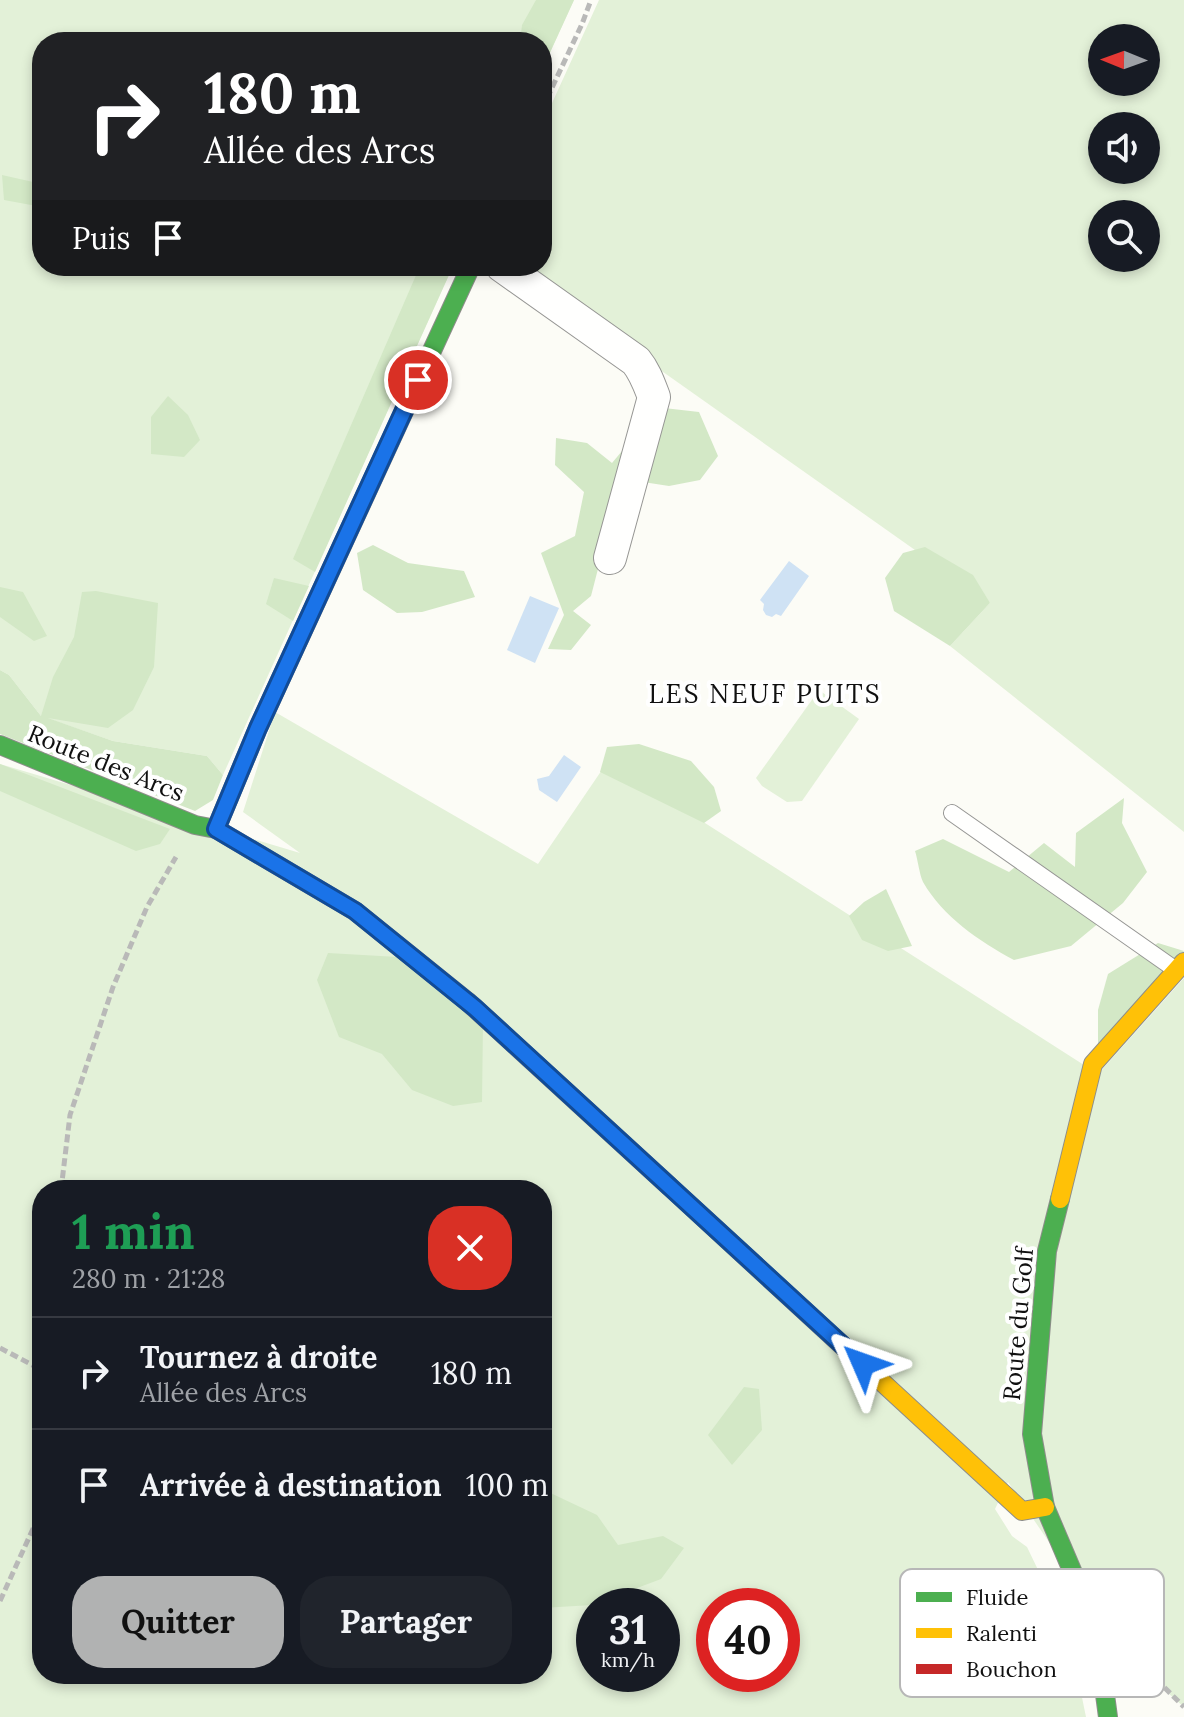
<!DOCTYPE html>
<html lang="fr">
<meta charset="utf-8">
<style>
body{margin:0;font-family:Lora,serif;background:#20242c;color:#f1f3f6;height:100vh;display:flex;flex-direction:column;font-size:30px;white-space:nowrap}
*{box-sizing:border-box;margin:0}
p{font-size:26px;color:#9ea1a6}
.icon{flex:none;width:44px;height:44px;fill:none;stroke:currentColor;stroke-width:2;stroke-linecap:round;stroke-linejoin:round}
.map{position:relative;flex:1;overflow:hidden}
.side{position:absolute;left:32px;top:1180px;width:520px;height:504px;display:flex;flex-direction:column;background:#171b24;border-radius:32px;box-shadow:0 4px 12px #0003}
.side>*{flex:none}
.guide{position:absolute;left:32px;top:32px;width:520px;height:244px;border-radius:32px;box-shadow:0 4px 12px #0003;background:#202124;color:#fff;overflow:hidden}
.needle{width:52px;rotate:271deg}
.tools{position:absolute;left:1088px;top:24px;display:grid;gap:16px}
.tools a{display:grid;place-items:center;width:72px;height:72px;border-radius:50%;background:#171b24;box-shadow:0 4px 12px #0003;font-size:40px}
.speed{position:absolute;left:576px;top:1588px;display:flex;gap:16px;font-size:40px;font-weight:700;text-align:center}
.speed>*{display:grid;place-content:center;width:104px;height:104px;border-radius:50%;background:#171b24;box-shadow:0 4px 12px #0003;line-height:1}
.speed small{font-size:20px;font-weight:400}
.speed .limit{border:12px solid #d22;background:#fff;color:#111}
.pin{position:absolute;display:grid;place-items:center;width:68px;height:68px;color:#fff;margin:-34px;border:4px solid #fff;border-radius:50%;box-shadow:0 2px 8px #0007}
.me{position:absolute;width:88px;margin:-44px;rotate:313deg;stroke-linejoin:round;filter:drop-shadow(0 0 6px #0008)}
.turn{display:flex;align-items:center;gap:28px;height:168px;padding:0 40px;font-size:36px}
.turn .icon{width:104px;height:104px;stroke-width:2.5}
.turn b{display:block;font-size:56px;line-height:68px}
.then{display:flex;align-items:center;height:76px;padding:0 40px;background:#0003;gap:16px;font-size:30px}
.round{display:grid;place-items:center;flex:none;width:84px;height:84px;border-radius:32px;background:#20242c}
.overview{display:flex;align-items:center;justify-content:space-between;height:136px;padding:0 40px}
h1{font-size:48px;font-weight:800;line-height:60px;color:#1e9e55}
.cta{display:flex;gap:16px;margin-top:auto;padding:16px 40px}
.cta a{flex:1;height:92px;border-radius:32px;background:#b1b2b2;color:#111;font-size:32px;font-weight:800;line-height:92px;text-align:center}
.cta a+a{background:#20242c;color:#f1f3f6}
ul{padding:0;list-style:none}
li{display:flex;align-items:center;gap:24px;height:112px;padding:0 40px;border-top:2px solid #363941}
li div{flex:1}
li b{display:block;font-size:30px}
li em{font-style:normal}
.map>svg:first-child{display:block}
</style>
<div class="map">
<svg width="1184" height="1717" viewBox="0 0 1184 1717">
<rect width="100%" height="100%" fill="#fcfcf6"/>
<g fill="#e3f1d8" fill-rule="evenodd">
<polygon points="0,0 574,0 542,70 542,42 42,42 42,266 453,266 223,775 207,756 113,741 41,716 9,675 0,670"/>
<path d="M599,0H1184V832L950,646L990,603L513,266H542V125ZM1102,38H1146V82H1102ZM1102,126H1146V170H1102ZM1102,214H1146V258H1102Z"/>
<polygon points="819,690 859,719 802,801 787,802 762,786 756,778"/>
<path d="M275,712L538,864L608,761L1098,1074L1184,978V1707L1128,1658L1008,1482L995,1509L1012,1536L1027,1547L1069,1634L1086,1717H0V764L300,853L243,812ZM42,1190H542V1674H42ZM594,1606H662V1674H594ZM714,1606H782V1674H714Z"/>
</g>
<g fill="#d3e8c6">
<polygon points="536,0 574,0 542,70 542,42 520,42 522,25"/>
<polygon points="2,175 42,184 42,207 4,200"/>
<polygon points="420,266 453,266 315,572 293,559"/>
<polygon points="168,396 188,415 200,440 184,457 151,454 151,417"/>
<polygon points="664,408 699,412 718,456 700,480 669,486 643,482 613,511 591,596 573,611 591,625 571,650 548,649 564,615 541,553 575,536 584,492 555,465 556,438 587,443 612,463 627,445"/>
<polygon points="373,545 408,563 464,571 475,597 422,612 397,613 363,590 357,553"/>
<polygon points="925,547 973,575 990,603 950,646 894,611 885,578 903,553"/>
<polygon points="274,578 309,586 293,621 266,604"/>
<polygon points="0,587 23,592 47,636 34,641 0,617"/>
<polygon points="96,591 158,603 154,667 133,710 108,728 48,718 113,741 207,756 223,775 213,800 195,811 0,734 0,670 9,675 41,716 53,677 74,637 82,592"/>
<polygon points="639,744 691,761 714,787 721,811 704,823 600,772 607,747"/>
<polygon points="0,764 170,829 160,844 136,851 0,791"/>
<path d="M1124,798L1122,823L1147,872L1123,903L1071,946L1014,960C979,941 943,917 923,882C919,873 918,860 915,851L943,839L1009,872L1044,843L1075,867L1076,833Z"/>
<polygon points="886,889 912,946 888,951 862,940 849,916 864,902"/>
<polygon points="1158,943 1184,951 1098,1074 1098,1010 1108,974"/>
<polygon points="328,953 398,957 483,1023 482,1102 453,1106 412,1090 382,1054 339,1037 317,980"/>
<polygon points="744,1387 759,1389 762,1430 732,1465 708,1435"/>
<polygon points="542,1489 597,1515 618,1545 663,1536 684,1548 661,1579 592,1605 542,1608"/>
</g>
<g fill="#cfe2f4">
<polygon points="789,561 809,576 781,616 776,614 772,617 766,615 763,610 764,604 760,600"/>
<polygon points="530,596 559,608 535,663 507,650"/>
<polygon points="564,755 581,767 557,802 539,790 537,779 549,776"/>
</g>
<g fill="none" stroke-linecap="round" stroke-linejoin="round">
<g stroke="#969694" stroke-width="18">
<polyline id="lane" points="952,813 1176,970"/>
</g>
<g stroke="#969694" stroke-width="34">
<path id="street" d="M502,266L636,361C645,372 649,384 654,397L610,558"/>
</g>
<g stroke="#8d8d8a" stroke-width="20">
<g id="fast">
<polyline points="0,745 195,825 216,829 355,911 468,1002"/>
<polyline points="216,829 258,728 471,266"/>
<polyline points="1060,1199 1047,1251 1032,1434 1045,1507 1096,1627 1108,1717"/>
</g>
</g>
<g stroke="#8d8d8a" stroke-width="20">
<g id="slow">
<polyline points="669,1186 1022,1511 1045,1507"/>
<polyline points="1060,1199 1093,1064 1184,962"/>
</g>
</g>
<g stroke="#8d8d8a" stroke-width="20">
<polyline id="jam" points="468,1002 669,1186"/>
</g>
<g stroke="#b9b9b8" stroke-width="5" stroke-dasharray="8 4" stroke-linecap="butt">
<polyline points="542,109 582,24 591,0"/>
<polyline points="61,1190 70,1115 113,987 147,907 176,857"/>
<polyline points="0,1348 42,1370"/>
<polyline points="0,1601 42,1509"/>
<polyline points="1139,1662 1184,1707"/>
</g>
<use href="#lane" stroke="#fffffe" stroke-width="16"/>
<use href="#street" stroke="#fffffe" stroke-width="32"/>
<use href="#fast" stroke="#4caf50" stroke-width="18"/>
<use href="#slow" stroke="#ffc107" stroke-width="18"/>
<use href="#jam" stroke="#c62828" stroke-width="18"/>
</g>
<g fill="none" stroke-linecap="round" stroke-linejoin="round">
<g stroke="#114b97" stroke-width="20">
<polyline id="route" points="418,380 258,728 216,829 355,911 475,1008 863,1364"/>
</g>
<use href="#route" stroke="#1a73e8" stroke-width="14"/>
</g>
<g text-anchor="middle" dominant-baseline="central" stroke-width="8" stroke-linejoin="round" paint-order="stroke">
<g font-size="24" fill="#101010" stroke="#fff">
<text transform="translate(106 763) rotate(22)">Route des Arcs</text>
<text transform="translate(1018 1324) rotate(-85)">Route du Golf</text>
</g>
<g font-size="26" letter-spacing="2" fill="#101010" stroke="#fff">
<text x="765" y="693">LES NEUF PUITS</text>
</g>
</g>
<rect x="900" y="1569" width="264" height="128" rx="12" fill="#fff" stroke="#b7b7b7" stroke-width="2"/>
<rect x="916" y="1592" width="36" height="10" fill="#4caf50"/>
<rect x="916" y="1628" width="36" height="10" fill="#ffc107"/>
<rect x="916" y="1664" width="36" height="10" fill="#c62828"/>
<g font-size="22" fill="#101010">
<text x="966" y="1605">Fluide</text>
<text x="966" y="1641">Ralenti</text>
<text x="966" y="1677">Bouchon</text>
</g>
</svg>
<div class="tools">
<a><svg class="needle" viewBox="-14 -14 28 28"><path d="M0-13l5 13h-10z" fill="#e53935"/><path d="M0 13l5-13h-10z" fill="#9ea1a6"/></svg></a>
<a><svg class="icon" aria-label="sound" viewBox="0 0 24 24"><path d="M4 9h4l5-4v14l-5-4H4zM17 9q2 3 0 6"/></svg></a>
<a><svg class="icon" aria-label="search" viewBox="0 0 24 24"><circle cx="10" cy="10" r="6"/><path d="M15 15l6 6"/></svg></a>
</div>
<div class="speed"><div>31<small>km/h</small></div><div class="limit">40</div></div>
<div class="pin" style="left:418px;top:380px;background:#d93025"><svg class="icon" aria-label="arrive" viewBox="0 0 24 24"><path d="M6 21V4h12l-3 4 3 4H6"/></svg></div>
<svg class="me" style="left:863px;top:1364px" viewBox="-20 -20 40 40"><path d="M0-17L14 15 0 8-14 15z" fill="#1a73e8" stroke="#fff" stroke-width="4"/></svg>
<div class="guide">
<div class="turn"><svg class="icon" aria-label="right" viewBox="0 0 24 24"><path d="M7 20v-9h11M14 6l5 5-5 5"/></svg><div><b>180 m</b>Allée des Arcs</div></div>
<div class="then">Puis<svg class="icon" aria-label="arrive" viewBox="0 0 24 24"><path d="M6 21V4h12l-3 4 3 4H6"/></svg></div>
</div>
<section class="side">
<div class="overview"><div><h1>1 min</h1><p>280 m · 21:28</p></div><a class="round" style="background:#d93025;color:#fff"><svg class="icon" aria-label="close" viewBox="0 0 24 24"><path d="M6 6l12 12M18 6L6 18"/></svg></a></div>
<ul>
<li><svg class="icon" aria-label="right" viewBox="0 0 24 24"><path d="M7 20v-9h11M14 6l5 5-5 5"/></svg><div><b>Tournez à droite</b><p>Allée des Arcs</p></div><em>180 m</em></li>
<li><svg class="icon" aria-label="arrive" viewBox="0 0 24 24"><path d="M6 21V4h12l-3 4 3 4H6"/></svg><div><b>Arrivée à destination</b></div><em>100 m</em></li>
</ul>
<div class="cta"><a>Quitter</a><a>Partager</a></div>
</section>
</div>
